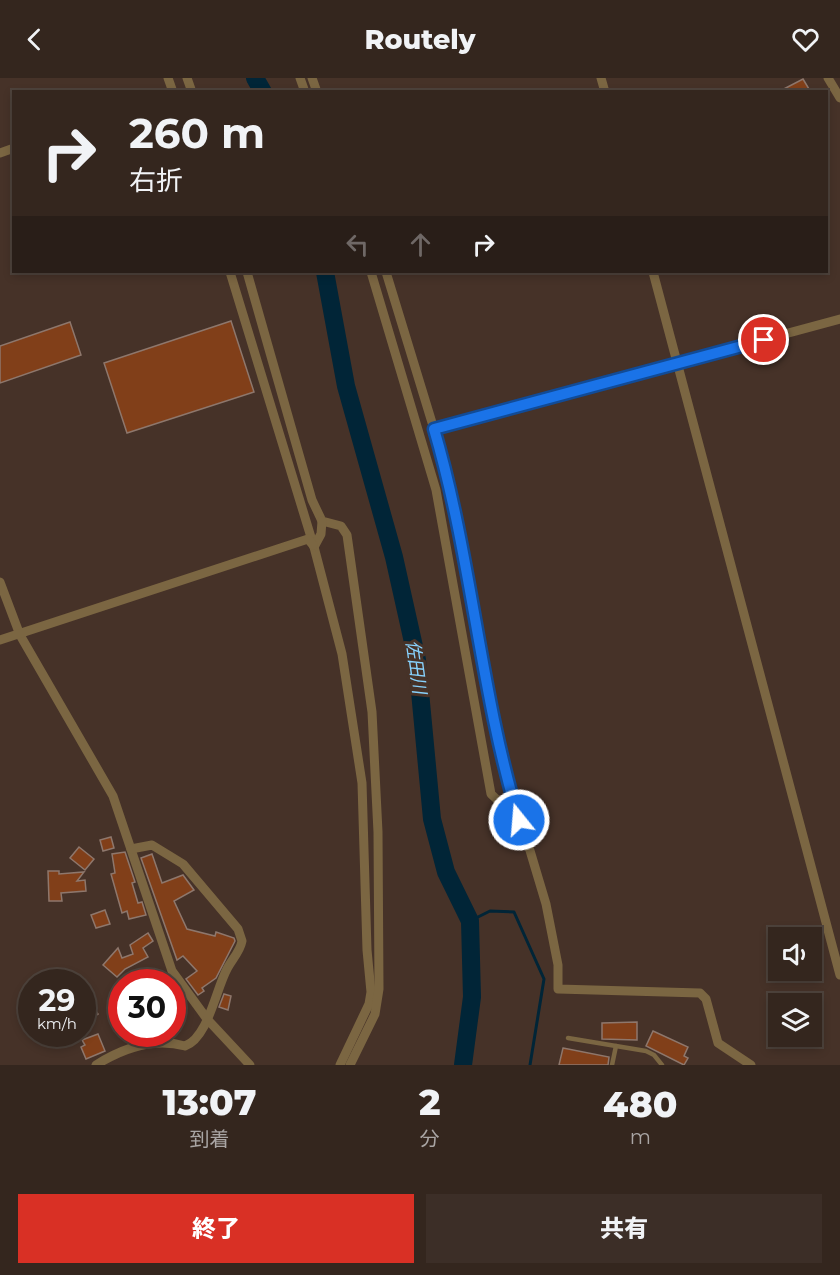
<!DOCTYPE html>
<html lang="ja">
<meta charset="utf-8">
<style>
body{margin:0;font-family:Montserrat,"Noto Sans JP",sans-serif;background:#3c2e27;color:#f1f3f6;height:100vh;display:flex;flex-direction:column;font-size:22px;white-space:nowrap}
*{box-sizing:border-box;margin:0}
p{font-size:20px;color:#a9a5a4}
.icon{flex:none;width:33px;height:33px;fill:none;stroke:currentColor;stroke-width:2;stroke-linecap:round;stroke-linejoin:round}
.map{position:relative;height:987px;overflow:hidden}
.drawer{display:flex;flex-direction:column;background:#34261e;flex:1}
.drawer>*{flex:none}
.guide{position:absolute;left:12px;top:12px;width:816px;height:183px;border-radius:0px;box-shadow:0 3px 9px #0003,0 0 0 2px #4e433c;background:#34261e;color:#f1f3f6;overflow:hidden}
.fabs{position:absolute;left:768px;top:849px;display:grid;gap:12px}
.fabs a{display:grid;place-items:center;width:54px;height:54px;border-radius:0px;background:#34261e;box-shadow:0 3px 9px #0003,0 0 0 2px #4e433c;font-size:30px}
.speed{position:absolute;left:18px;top:891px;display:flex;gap:12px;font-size:30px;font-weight:700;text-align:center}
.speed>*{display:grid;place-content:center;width:78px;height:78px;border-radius:50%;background:#34261e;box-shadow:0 3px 9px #0003,0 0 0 2px #4e433c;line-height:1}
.speed small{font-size:15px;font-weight:400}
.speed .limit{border:9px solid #d22;background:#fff;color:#111}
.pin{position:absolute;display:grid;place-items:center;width:51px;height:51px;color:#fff;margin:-26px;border:3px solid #fff;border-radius:50%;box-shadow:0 2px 6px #0007}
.me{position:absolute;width:66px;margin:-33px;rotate:343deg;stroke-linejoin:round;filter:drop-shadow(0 0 4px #0008)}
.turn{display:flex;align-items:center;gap:21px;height:126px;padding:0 18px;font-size:27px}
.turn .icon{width:78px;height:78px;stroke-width:2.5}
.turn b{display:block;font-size:42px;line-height:51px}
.lanes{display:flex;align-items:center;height:57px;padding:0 18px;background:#0003;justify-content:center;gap:30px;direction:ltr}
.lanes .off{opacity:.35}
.eta{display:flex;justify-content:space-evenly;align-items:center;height:102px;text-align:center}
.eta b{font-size:36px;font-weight:800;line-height:42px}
.action{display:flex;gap:12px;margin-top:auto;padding:12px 18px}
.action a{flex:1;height:69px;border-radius:0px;background:#d93025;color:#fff;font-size:24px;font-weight:800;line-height:69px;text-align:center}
.action a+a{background:#3c2e27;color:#f1f3f6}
header{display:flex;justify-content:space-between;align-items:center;height:78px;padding:0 18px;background:#34261e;font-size:27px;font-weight:800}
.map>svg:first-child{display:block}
</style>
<header><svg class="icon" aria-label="back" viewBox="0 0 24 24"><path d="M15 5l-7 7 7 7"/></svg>Routely<svg class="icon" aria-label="heart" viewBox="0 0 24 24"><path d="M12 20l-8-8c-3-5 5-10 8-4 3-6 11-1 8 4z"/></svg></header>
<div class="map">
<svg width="840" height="987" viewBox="0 0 840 987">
<rect width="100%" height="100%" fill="#463228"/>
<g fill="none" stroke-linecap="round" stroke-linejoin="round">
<polyline stroke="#012537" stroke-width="3" points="470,843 490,833 514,834 544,901 530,987"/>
<g stroke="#012537" stroke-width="18">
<polyline points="255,0 263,14"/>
<polyline points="325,194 346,308 394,479 417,582 432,741 446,794 470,843 472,919 463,987"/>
</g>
</g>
<g fill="#813f19" stroke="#8e776c" stroke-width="1.5">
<polygon points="803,1 809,11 804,14 778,14"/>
<polygon points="231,243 254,314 127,355 104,285"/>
<polygon points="70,244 81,277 0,305 0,268"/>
<polygon points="111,759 114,770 103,773 100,762"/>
<polygon points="79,769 94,781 85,792 70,780"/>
<polygon points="125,774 135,804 132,805 138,825 142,824 146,837 129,841 127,833 122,835 111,796 115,795 112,776"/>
<polygon points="152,776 162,805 183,797 194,812 174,823 187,851 215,858 216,854 234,860 235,863 216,900 202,910 204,913 198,917 186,901 197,893 183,878 177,882 141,780"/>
<polygon points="48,793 59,793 59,796 84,794 77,803 85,802 86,813 61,815 62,823 49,823"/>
<polygon points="105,832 110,846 96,850 91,837"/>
<polygon points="148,855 153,863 143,870 148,879 125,891 117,899 103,887 118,870 122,880 133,876 130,867"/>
<polygon points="224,916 231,918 228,932 219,929"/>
<polygon points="92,927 98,936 82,947 82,931"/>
<polygon points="637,944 637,962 602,961 602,945"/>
<polygon points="653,953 688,969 684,978 688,980 684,987 646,968"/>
<polygon points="98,956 105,973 86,981 81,969 85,967 82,962"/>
<polygon points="563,970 609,979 608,987 559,987"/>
</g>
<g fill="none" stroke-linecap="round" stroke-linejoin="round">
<g stroke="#7b6642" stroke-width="4.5">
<polyline points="568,960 646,973 654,977 662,987"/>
<polyline points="612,987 616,968"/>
</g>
<g stroke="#7b6642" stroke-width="9">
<polyline points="168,0 173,14"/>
<polyline points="187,0 192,14"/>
<polyline points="300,0 305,14"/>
<polyline points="312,0 317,14"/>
<polyline points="601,0 605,14"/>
<polyline points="828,0 840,20"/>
<polyline points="0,75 14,70"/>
<polyline points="230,194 314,469 342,576 362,705 367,872 371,914 369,926 340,987"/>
<polyline points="247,194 312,422 322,443 341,448 347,457 372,634 378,754 379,911 375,936 350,987"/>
<polyline points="371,194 436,412 491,716 518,741"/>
<polyline points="386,194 448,397 463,463 496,659 546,826 558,887 558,911 700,915 706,921 718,965 751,987"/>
<polyline points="653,194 840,897"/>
<polyline points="434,351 840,241"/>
<polyline points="314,469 321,456 322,443"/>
<polyline points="0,504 20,557 113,718 172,893 207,941 250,987"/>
<polyline points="0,562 308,461 313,467"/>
<path d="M96,987C123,970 153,959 185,968C208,960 216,911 227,891C232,881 240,874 242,863L238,851L183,786L152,767L131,771"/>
</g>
</g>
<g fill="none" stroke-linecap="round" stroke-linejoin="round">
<g stroke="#114b97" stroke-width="15">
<path id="route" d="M519,742C480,614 472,480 434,351L764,262"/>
</g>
<use href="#route" stroke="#1a73e8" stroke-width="10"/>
</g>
<g text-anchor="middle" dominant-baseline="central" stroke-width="6" stroke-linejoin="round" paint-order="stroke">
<g font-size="18" font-style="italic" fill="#87d1fc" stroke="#463228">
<text transform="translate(416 589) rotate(82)">佐田川</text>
</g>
</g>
</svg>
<div class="fabs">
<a><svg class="icon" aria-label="sound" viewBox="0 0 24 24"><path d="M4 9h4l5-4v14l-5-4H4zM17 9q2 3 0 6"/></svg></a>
<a><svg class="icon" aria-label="layers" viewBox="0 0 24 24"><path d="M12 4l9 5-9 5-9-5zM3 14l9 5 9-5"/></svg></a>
</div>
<div class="speed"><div>29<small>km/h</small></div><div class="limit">30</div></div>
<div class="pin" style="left:764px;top:262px;background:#d93025"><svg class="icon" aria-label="arrive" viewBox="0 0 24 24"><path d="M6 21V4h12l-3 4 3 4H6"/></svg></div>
<svg class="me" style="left:519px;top:742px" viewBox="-20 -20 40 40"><circle r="17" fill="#1a73e8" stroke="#fff" stroke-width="3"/><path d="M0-11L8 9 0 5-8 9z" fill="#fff"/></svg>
<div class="guide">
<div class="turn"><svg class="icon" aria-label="right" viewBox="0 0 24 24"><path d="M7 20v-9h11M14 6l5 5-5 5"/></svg><div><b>260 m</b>右折</div></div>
<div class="lanes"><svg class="icon off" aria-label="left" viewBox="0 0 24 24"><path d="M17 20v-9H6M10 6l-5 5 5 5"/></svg><svg class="icon off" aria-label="ahead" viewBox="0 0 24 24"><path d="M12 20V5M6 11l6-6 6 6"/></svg><svg class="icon" aria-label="right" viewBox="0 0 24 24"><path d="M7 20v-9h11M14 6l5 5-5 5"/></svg></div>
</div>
</div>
<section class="drawer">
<div class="eta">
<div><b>13:07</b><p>到着</p></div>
<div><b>2</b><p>分</p></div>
<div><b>480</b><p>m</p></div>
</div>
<div class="action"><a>終了</a><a>共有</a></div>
</section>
